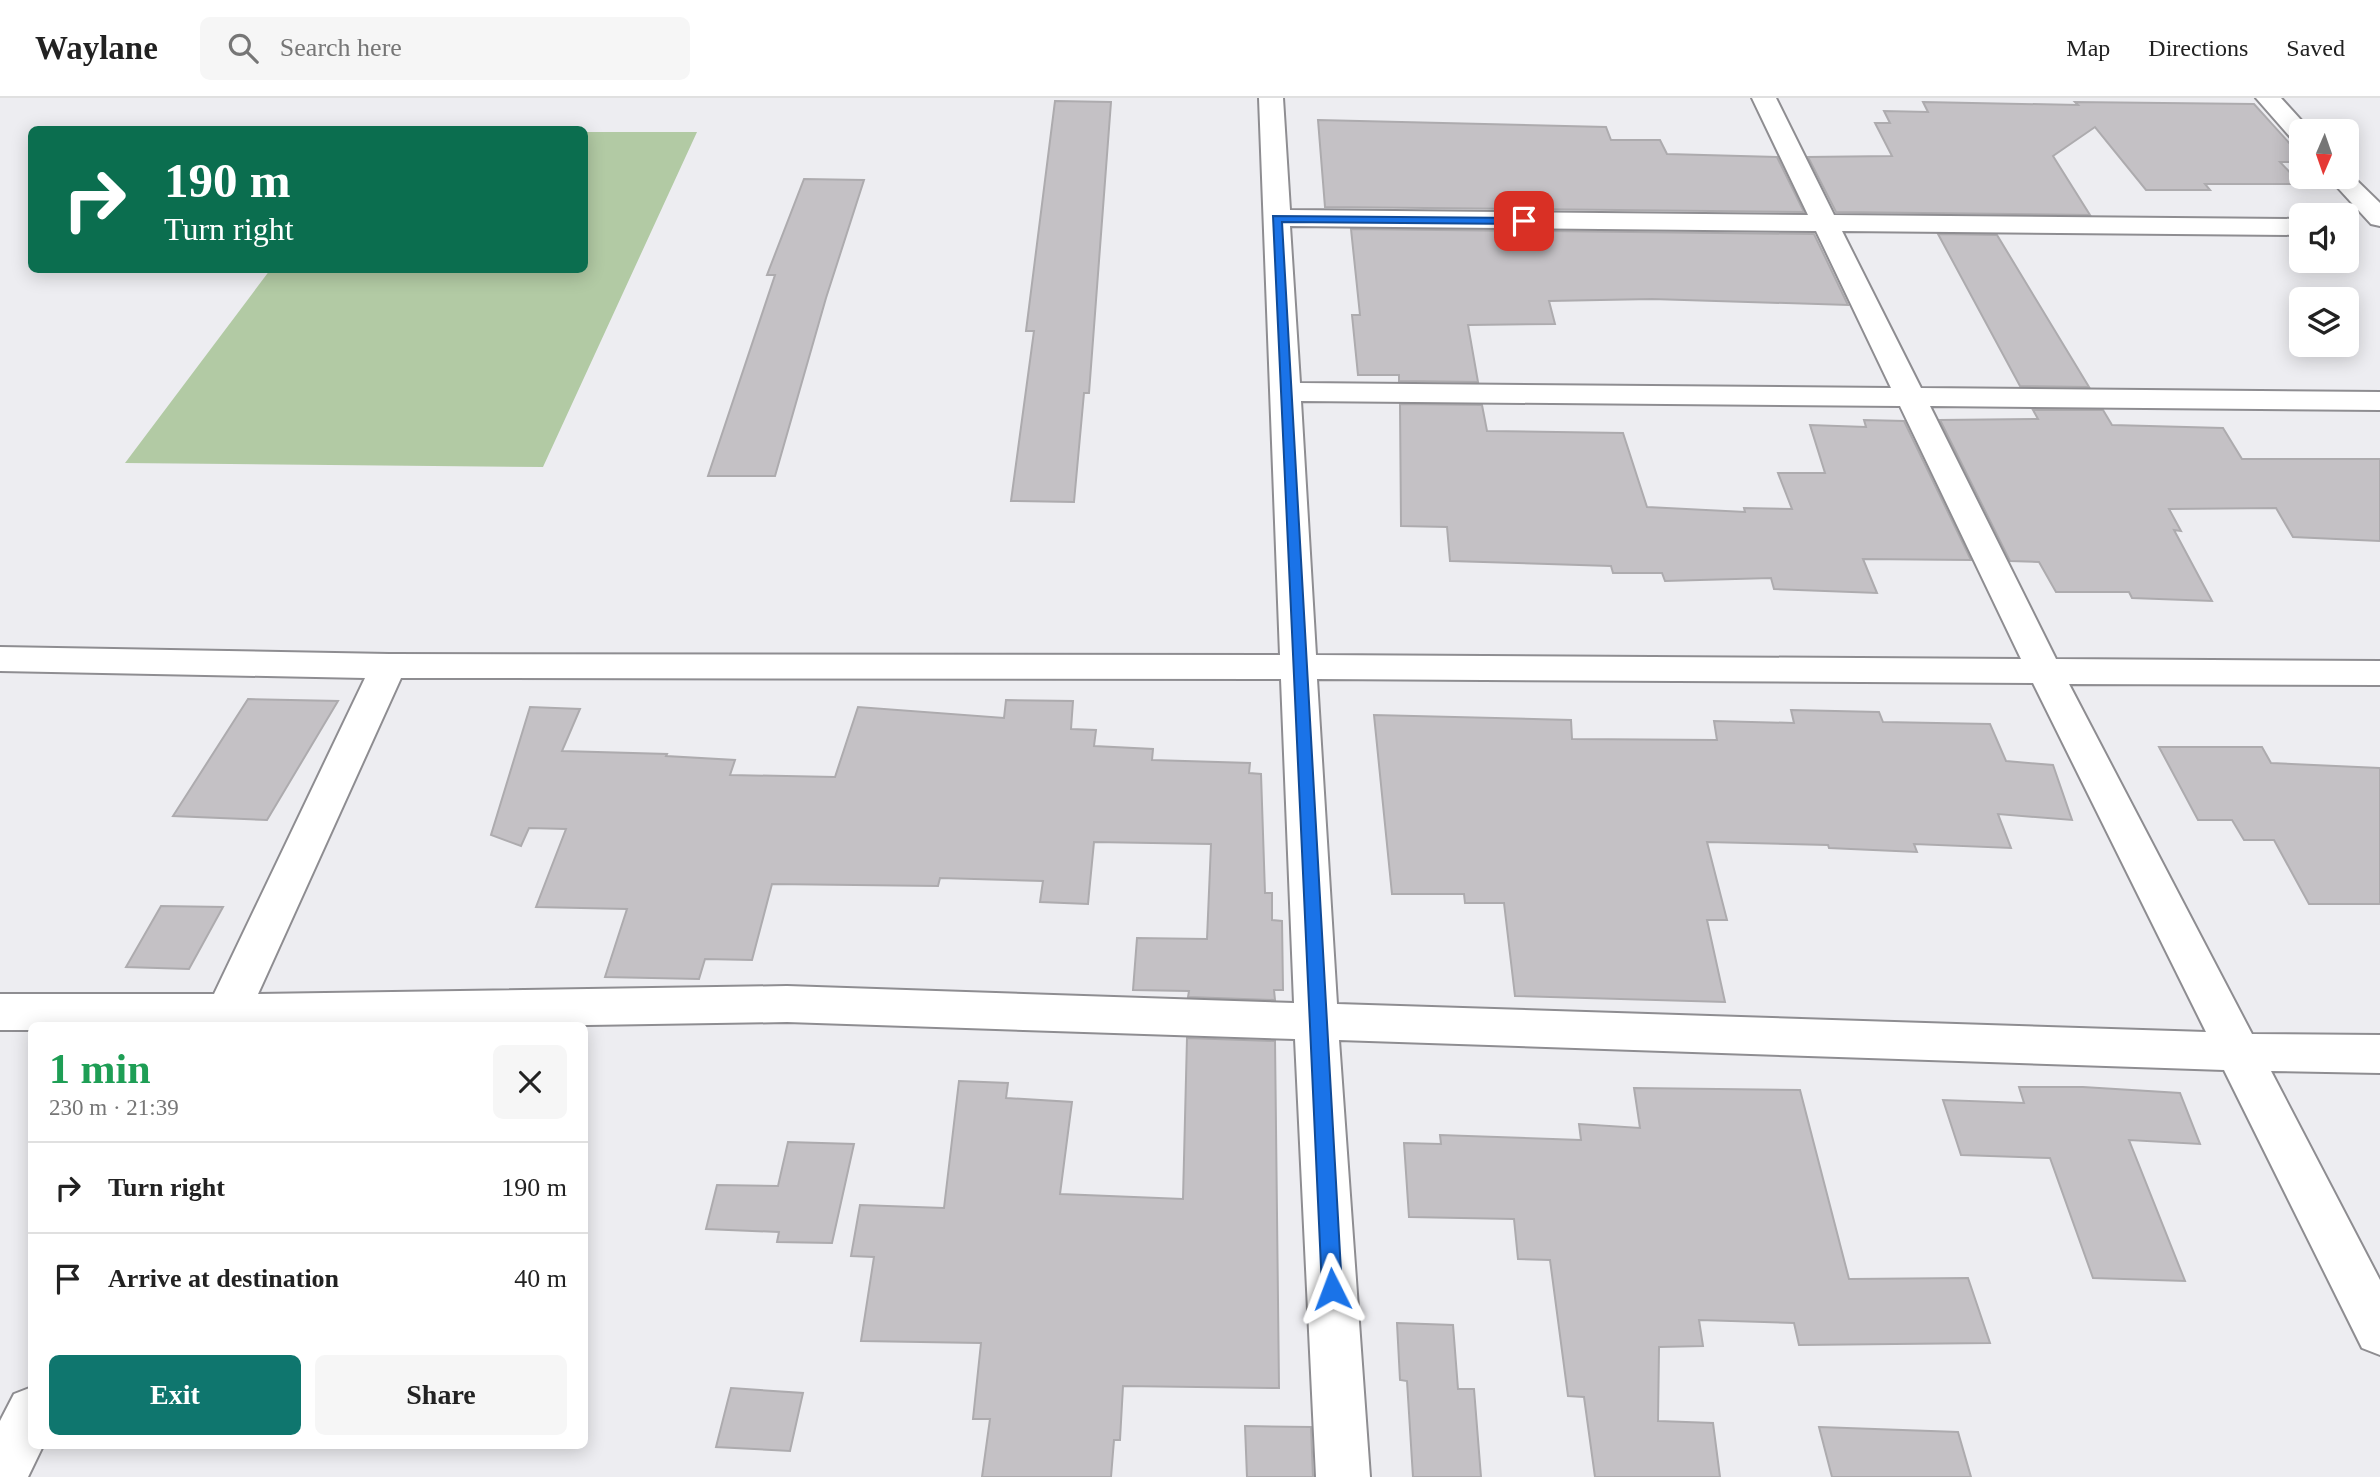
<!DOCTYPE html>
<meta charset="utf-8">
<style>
body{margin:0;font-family:"Times New Roman",serif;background:#f6f6f6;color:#222;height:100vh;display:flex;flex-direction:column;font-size:26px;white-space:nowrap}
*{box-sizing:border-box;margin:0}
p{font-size:23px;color:#767676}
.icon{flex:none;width:38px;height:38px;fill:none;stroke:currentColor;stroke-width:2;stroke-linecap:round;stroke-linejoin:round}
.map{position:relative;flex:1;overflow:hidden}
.side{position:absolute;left:28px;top:924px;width:560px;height:427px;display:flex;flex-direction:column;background:#fff;border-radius:10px;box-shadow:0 4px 18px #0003}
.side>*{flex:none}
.banner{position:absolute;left:28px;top:28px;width:560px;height:147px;border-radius:10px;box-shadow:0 4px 18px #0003;background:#0b6e4f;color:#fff;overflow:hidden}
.needle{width:46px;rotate:182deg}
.buttons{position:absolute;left:2289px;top:21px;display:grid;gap:14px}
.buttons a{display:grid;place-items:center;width:70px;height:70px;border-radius:10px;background:#fff;box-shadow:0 4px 18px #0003;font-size:35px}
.pin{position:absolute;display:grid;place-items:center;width:60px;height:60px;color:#fff;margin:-30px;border-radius:14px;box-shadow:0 4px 10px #0006}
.me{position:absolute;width:77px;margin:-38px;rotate:357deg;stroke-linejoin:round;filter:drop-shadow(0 0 5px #0008)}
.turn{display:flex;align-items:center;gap:24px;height:147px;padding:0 21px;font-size:32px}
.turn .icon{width:91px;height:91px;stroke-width:2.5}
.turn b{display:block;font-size:49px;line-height:60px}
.round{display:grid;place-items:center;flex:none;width:74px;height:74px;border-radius:10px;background:#f6f6f6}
.head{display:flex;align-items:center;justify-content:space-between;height:119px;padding:0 21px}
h1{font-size:42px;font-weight:700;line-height:52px;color:#1e9e55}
.action{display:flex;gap:14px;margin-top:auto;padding:14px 21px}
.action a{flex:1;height:80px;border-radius:10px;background:#0f766e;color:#fff;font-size:28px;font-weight:700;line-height:80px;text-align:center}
.action a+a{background:#f6f6f6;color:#222}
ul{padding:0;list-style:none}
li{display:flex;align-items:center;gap:21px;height:91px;padding:0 21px;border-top:2px solid #e0e0e0}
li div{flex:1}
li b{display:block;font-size:26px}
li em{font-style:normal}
header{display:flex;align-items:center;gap:42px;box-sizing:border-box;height:98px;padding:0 35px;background:#fff;border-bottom:2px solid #e0e0e0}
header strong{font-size:33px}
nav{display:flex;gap:38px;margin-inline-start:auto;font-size:24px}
.search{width:490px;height:63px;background:#f6f6f6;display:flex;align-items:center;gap:18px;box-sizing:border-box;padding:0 24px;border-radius:10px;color:#767676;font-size:26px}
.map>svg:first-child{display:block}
</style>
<header>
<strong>Waylane</strong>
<div class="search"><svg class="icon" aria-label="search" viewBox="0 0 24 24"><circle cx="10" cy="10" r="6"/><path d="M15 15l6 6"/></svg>Search here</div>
<nav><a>Map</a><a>Directions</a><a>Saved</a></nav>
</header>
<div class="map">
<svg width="2380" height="1379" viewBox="0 0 2380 1379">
<rect width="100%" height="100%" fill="#ededf1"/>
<polygon fill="#b2caa4" points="585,34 697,34 543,369 125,365 270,172 584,172"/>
<g fill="#c4c1c5" stroke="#adabae" stroke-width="2">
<polygon points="1055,3 1111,4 1089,295 1084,295 1074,404 1011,403 1034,233 1026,233"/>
<polygon points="1923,4 2078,7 2075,4 2254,6 2301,58 2301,64 2280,64 2301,86 2205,86 2210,92 2146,92 2095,29 2053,58 2090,117 1836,114 1808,59 1892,58 1875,25 1890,25 1884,13 1928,14"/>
<polygon points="1318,22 1606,29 1611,42 1660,42 1667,56 1777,59 1804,114 1325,109"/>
<polygon points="804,81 864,82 826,200 775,378 708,378 775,177 767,177"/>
<polygon points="1351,131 1814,136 1848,207 1652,201 1549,203 1555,226 1468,227 1478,284 1399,283 1399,277 1358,277 1352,217 1360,217"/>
<polygon points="1938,136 1997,137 2089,289 2020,288"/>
<polygon points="1400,306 1482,307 1487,333 1623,335 1647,409 1745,414 1744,410 1792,411 1778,375 1825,375 1810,327 1866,329 1864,322 1904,323 1971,462 1863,461 1877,495 1774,491 1771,480 1665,483 1662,475 1613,475 1611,468 1450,463 1447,429 1401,428"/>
<polygon points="2033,312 2103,312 2112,327 2223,330 2242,361 2380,361 2380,443 2293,439 2276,410 2169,411 2181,433 2174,432 2212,503 2132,500 2129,494 2056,494 2039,464 2010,463 1940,322 2038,321"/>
<polygon points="248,601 338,603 267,722 173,718"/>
<polygon points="1006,602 1073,603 1071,631 1096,632 1094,648 1153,651 1152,662 1250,665 1249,675 1261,676 1265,795 1272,795 1272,822 1282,823 1283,892 1274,892 1275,902 1188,899 1189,893 1133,892 1137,840 1207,841 1211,746 1094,744 1088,806 1040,804 1043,783 940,780 938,788 772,786 752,862 705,861 699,881 605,879 627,811 536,809 566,731 529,730 521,748 491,737 530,609 580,611 562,653 667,656 666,658 735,662 730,677 835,679 858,609 1004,620"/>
<polygon points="1791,612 1879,614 1883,624 1990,626 2006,663 2053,667 2072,722 1998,716 2011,750 1914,746 1917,754 1829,750 1828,747 1707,744 1727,822 1707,822 1725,904 1515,898 1504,805 1465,805 1464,796 1392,796 1374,617 1571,622 1572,641 1717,642 1714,623 1794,625"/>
<polygon points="2159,649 2262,649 2271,665 2380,670 2380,806 2309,806 2274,742 2244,742 2232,722 2198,722"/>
<polygon points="161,808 223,809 189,871 126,869"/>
<polygon points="1187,940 1275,943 1279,1290 1123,1288 1120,1342 1114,1342 1111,1379 982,1379 990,1321 973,1321 981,1245 861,1243 874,1159 851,1158 860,1107 944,1110 959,983 1008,985 1006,1000 1072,1004 1060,1096 1183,1101"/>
<polygon points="2019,989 2083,989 2180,995 2200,1046 2129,1042 2185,1183 2093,1180 2050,1060 1961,1057 1943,1002 2024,1005"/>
<polygon points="1634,990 1800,992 1849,1181 1968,1180 1990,1245 1799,1247 1794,1225 1699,1222 1703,1248 1659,1249 1658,1323 1713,1325 1720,1379 1595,1379 1584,1299 1568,1298 1550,1162 1518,1161 1514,1121 1409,1119 1404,1045 1441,1046 1440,1037 1581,1042 1579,1026 1640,1030"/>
<polygon points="788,1044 854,1046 832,1145 777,1144 779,1134 706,1131 717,1087 778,1088"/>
<polygon points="1397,1225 1453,1227 1458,1291 1474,1291 1481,1379 1413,1379 1407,1283 1400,1282"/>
<polygon points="731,1290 803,1295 790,1353 716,1349"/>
<polygon points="1245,1328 1311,1329 1313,1379 1247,1379"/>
<polygon points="1819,1329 1958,1334 1971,1379 1832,1379"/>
</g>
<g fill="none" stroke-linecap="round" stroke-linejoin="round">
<g stroke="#8e8d91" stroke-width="4">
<g id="minor">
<path d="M1259,0H1283L1290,112L1808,117L1752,0H1776L1834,117L2301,121V137L1842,133L1921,290L2380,294V312L1930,308L2056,561L2380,563V587L2069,586L2252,936L2380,937V975L2271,973L2380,1182V1257L2362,1250L2224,972L1339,942L1370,1379H1316L1295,941L787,924L524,928H32V932H0V896H214L365,580L0,573V549L389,556L1280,557ZM1290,128L1816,133L1891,290L1300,285ZM1301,303L1900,308L2021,561L1316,557ZM401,580L1281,581L1294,905L787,888L258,896ZM1317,581L2033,585L2206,934L1337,906Z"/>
<polygon points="2256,0 2281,0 2311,33 2301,33 2301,43 2292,41"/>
<polygon points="2347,73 2380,105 2380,128 2371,126 2328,79 2347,79"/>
<polygon points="32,1289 32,1348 43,1348 28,1379 0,1379 0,1323 14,1296"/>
</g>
</g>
<use href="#minor" fill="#fff" fill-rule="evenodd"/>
</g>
<polygon fill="#1a73e8" stroke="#114b97" stroke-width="2" points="1273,118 1524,120 1529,123 1524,126 1282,124 1342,1191 1339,1198 1332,1200 1325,1198 1322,1191"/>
</svg>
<div class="buttons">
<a><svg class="needle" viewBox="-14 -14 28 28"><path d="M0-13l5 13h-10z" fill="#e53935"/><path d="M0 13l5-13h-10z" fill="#767676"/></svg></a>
<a><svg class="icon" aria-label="sound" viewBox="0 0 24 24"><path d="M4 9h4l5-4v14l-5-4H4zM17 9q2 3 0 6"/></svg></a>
<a><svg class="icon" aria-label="layers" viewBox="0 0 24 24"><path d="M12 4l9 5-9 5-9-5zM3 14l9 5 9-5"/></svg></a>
</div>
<div class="pin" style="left:1524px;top:123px;background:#d93025"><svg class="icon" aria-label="arrive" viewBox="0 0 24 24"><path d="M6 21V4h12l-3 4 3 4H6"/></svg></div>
<svg class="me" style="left:1332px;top:1191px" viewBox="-20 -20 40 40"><path d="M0-17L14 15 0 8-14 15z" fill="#1a73e8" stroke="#fff" stroke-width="4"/></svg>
<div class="banner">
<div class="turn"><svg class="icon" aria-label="right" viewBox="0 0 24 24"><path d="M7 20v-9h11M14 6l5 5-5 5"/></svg><div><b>190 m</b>Turn right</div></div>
</div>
<section class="side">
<div class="head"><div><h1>1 min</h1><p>230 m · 21:39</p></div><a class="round"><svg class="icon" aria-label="close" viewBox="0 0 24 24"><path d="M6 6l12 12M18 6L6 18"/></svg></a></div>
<ul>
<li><svg class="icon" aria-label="right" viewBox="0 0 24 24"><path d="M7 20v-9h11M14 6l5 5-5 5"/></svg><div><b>Turn right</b></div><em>190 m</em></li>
<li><svg class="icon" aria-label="arrive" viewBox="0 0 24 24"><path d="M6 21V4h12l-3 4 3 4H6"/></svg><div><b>Arrive at destination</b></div><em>40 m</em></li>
</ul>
<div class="action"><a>Exit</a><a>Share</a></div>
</section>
</div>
